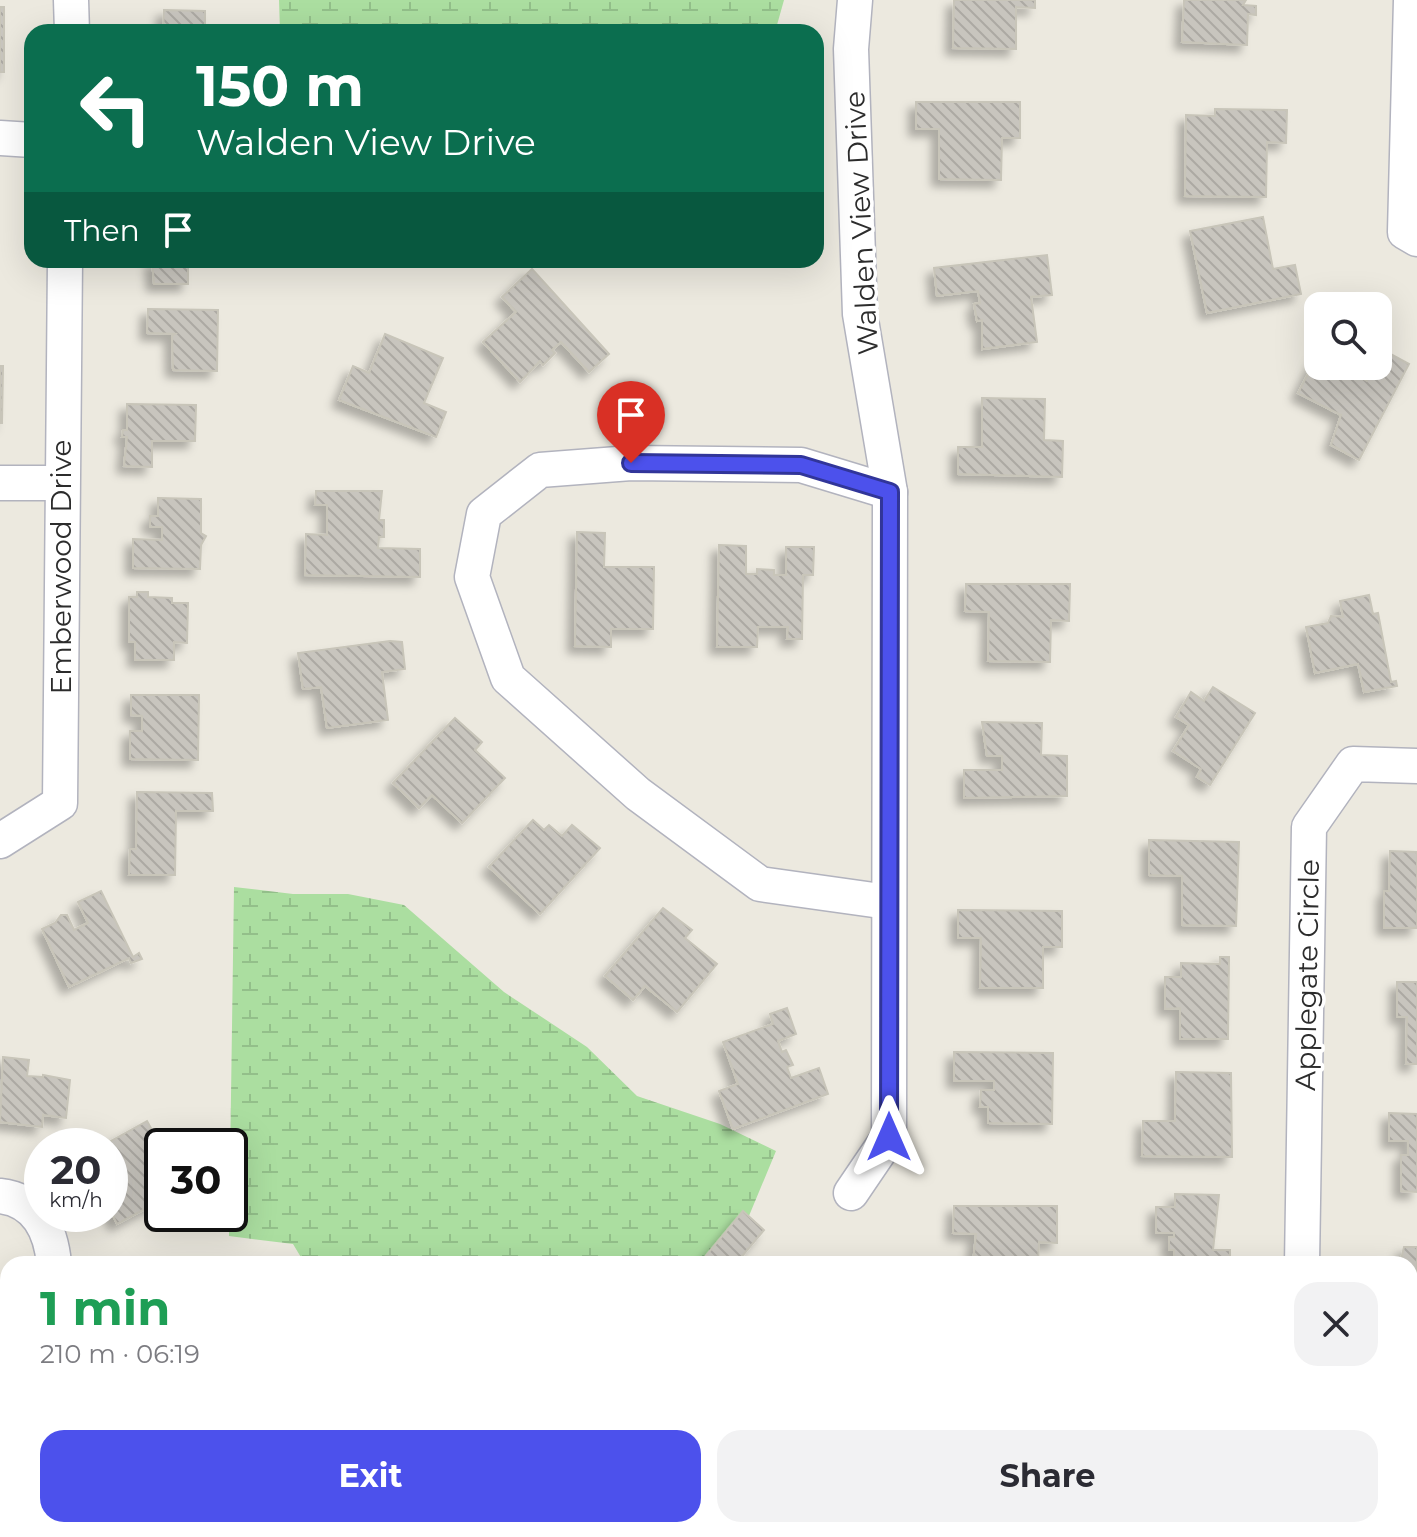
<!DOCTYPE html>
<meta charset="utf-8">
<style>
body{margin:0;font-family:Montserrat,sans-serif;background:#f2f2f3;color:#2b2b33;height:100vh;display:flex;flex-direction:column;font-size:30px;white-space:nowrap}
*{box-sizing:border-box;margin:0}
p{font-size:26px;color:#7c7c81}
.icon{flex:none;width:44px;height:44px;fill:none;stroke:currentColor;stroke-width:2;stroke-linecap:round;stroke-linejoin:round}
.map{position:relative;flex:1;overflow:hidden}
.sheet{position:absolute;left:0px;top:1256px;width:1418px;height:282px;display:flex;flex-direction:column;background:#fff;border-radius:24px 24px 0 0;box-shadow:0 8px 32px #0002}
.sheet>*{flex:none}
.banner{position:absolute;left:24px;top:24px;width:800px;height:244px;border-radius:24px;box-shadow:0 8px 32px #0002;background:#0b6e4f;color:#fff;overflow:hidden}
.fabs{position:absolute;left:1304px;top:292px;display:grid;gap:16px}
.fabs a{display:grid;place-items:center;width:88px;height:88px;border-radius:16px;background:#fff;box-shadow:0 8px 32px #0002;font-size:40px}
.speed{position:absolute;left:24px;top:1128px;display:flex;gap:16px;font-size:40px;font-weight:700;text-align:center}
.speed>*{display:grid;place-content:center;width:104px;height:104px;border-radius:50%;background:#fff;box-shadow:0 8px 32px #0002;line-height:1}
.speed small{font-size:20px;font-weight:400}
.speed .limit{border:4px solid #111;border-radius:12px;background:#fff;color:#111}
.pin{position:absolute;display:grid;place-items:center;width:68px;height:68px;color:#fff;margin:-82px -34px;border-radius:50% 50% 50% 0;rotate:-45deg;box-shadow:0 0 8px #0007}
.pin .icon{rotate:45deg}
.me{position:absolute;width:88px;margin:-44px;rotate:0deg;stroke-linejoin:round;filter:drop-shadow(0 0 6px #0008)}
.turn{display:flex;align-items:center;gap:28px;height:168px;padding:0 40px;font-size:36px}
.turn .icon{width:104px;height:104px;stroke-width:2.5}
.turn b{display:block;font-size:56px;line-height:68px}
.then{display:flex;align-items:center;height:76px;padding:0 40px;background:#0003;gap:16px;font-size:30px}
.round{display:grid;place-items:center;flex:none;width:84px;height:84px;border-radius:24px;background:#f2f2f3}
.overview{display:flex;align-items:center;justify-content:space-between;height:136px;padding:0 40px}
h1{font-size:48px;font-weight:700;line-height:60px;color:#1e9e55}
.button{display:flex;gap:16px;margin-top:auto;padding:16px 40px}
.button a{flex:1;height:92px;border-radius:24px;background:#4c51ec;color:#fff;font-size:32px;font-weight:700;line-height:92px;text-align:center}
.button a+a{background:#f2f2f3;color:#2b2b33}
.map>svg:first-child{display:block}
</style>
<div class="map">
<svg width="1417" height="1537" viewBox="0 0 1417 1537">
<defs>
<pattern id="wetland-marsh" width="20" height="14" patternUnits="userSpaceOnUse" patternTransform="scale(2)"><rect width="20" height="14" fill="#abdea0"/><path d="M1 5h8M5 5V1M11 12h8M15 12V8" fill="none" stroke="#93bf8a"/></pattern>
<pattern id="building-back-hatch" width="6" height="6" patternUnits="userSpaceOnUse" patternTransform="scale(2)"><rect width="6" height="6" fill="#c8c5be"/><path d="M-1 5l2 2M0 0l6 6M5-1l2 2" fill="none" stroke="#aca9a3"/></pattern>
<filter id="shadow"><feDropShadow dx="-7" dy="7" stdDeviation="4" flood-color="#0004"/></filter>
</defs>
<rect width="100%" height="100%" fill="#ece9df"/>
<g fill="url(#wetland-marsh)">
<polygon points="279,0 784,0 775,32 280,32"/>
<polygon points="234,887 293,894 348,894 404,905 504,992 587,1047 637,1096 720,1124 776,1151 729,1264 305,1264 293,1244 229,1236"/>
</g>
<g fill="url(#building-back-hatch)" stroke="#c8c5b9" stroke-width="2" filter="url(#shadow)">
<polygon points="954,0 1035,0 1035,8 1016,7 1016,49 953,48"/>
<polygon points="1184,0 1246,0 1243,5 1256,6 1256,15 1248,14 1247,45 1182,42"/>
<rect x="0" y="7" width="4" height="65"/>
<polygon points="164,10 205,11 205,30 218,32 163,32"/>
<polygon points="916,102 1020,102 1020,138 1002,138 1001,180 939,179 939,129 916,129"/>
<polygon points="1215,109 1287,110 1286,143 1267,142 1266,197 1185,196 1186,115 1215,116"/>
<polygon points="1263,217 1273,269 1295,265 1301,294 1207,313 1190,231"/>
<polygon points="1047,255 1052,295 1031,297 1037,342 982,349 982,320 977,321 974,304 980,303 978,291 937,296 934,268"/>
<polygon points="152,260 188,260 188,284 154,284"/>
<polygon points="532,269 609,354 589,372 561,342 552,350 555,353 543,365 540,361 520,382 483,342 516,312 502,297"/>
<polygon points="148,309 218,310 217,371 173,370 172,336 175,334 147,333"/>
<polygon points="385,334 443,358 424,403 446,412 436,437 339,400 353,366 369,373"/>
<polygon points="1383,350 1409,364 1359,460 1331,445 1341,415 1298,393 1318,355 1318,366 1357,366 1354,374 1367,381"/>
<polygon points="0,366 3,366 2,423 0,423"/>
<polygon points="982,398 1045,399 1044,440 1063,441 1062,477 958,474 958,447 982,447"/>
<polygon points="127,404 196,405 195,441 152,441 152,467 124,466 127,437 122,437 123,430 127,430"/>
<polygon points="316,491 382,491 379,520 384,520 384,537 379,537 378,548 420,549 420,577 305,575 306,534 327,535 327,505 315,505"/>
<polygon points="158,498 201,499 201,533 206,536 201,545 200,569 133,568 133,539 162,540 162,527 150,527 150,516 158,516"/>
<polygon points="577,532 605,533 604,567 654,567 653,629 611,629 611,647 575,646"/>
<polygon points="719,545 746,546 746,574 757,574 757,569 774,570 774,575 786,575 786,547 814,547 813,575 803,575 802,639 787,639 788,627 758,627 757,647 717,647"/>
<polygon points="966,584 1070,584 1069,621 1051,620 1050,662 988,661 989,612 965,611"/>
<polygon points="137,592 148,592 148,597 172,598 172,603 188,603 187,643 174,642 174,660 135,660 135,642 129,642 129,597 137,597"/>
<polygon points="1369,595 1373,614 1378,613 1391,682 1396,681 1397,686 1364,692 1358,664 1315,673 1306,627 1328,623 1331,616 1343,617 1340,601"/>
<polygon points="390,641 402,642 405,669 382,672 388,720 327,728 321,687 303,689 298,653"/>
<polygon points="1213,687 1255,713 1210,785 1197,777 1201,769 1173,751 1189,725 1176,717 1191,692 1204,701"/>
<polygon points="131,695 199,695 198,760 130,759 130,731 142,731 142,716 131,715"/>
<polygon points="455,718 482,742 475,750 505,778 462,823 432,795 419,808 393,783"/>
<polygon points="982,722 1042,723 1041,755 1067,756 1067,796 964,798 964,770 1002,770 1002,756 987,756"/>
<polygon points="137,792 212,793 213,811 176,811 175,875 129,875 130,849 136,849"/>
<polygon points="533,820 544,830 549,825 562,836 572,825 600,848 540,914 489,867"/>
<polygon points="1149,840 1239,842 1236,926 1182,925 1182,876 1149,875"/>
<polygon points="1390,851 1417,852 1417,928 1384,928 1384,891 1389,891"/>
<polygon points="101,891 133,957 139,953 142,959 131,963 129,958 69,987 42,929 55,923 61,915 67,915 74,930 88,923 78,902"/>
<polygon points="663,908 692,930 685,938 717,964 677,1012 645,986 633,1000 605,976"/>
<polygon points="958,910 1062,911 1062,947 1043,947 1043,988 980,988 981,938 958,938"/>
<polygon points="1220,957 1229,957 1228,1039 1180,1039 1180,1008 1165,1009 1165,977 1181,977 1181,963 1220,964"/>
<polygon points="1397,982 1417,982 1417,1064 1406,1064 1407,1017 1397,1017"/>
<polygon points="787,1008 796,1034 778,1041 782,1052 786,1050 793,1065 787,1067 791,1078 819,1068 828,1094 733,1129 719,1091 738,1084 723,1042 773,1024 770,1014"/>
<polygon points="954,1052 1053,1053 1052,1124 988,1123 988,1107 980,1107 981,1090 994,1090 994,1081 954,1081"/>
<polygon points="3,1057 29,1060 27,1076 43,1077 43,1075 70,1080 66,1118 43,1115 42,1127 0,1122"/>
<polygon points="1176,1072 1231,1073 1232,1157 1142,1156 1143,1121 1175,1121"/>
<polygon points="1389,1113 1417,1114 1417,1192 1401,1191 1401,1155 1408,1155 1408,1141 1389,1141"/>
<polygon points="147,1121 162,1148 162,1200 117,1224 110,1210 110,1197 117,1193 110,1182 110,1146 102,1146"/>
<polygon points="1175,1194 1219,1195 1213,1250 1230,1250 1230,1264 1174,1264 1174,1250 1169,1250 1169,1237 1174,1237 1174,1233 1156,1233 1156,1207 1175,1207"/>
<polygon points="954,1206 1057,1206 1057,1243 1039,1242 1038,1264 973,1263 976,1234 953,1233"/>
<polygon points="743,1211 764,1230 737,1262 740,1264 699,1264"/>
<polygon points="1404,1247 1417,1247 1417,1322 1410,1322 1410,1264 1401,1260"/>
<rect x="127" y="1261" width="38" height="3"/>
<rect x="1410" y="1387" width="7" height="78"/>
<polygon points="1410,1513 1417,1513 1417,1537 1387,1537 1387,1530 1410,1530"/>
<polygon points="307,1530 365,1530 361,1537 303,1537"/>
<polygon points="508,1530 591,1530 591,1535 537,1537 508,1534"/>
<polygon points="631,1530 713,1530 713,1537 674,1537 674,1532 660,1532 660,1537 631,1537"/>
<polygon points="809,1530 839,1530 838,1537 809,1537"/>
<rect x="894" y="1530" width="84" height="7"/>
<rect x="1074" y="1530" width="27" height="7"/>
<rect x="1150" y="1530" width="78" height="7"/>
</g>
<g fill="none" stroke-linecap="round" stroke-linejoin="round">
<g stroke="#b2b3be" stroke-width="37">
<g id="minor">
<polyline points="71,0 72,32"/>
<polyline points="1411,0 1405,232 1417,239"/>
<polyline points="0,138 32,140"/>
<polyline points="0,483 62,483"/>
<polyline points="0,841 60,803 65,260"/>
<polyline points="888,902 760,884 638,794 508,678 472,577 484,514 540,470 631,463 801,465 890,492"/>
<polyline points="851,1193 889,1137 890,492 860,314 851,49 855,0"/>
<path d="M0,1196C37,1200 51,1230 54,1264"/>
<polyline points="1302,1264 1309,827 1353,764 1417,766"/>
<polyline points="50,1537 50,1530"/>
<polyline points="1298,1537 1298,1530"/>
</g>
</g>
<use href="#minor" stroke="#fff" stroke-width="34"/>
</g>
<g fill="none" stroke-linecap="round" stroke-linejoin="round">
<g stroke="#313599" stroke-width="20">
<polyline id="route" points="631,463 801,465 890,492 889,1137"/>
</g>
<use href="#route" stroke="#4c51ec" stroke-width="14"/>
</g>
<g text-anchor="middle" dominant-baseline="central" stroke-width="7" stroke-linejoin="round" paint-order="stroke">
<g font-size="28" fill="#2c2c2c" stroke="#fff">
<text transform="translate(861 223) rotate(-93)">Walden View Drive</text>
<text transform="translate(61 567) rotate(-90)">Emberwood Drive</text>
<text transform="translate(1307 975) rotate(-89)">Applegate Circle</text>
</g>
</g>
</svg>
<div class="fabs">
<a><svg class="icon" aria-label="search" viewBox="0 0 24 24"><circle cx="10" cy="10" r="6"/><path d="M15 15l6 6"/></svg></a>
</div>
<div class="speed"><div>20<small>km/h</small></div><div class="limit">30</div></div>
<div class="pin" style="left:631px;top:463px;background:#d93025"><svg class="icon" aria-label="arrive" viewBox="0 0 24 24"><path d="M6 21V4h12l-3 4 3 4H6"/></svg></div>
<svg class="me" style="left:889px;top:1137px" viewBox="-20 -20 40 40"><path d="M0-17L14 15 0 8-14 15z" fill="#4c51ec" stroke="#fff" stroke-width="4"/></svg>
<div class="banner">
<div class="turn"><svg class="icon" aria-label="left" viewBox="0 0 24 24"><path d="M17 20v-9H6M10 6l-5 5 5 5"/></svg><div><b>150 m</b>Walden View Drive</div></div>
<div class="then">Then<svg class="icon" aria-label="arrive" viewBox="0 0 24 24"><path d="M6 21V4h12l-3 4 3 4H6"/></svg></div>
</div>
<section class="sheet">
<div class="overview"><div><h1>1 min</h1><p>210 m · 06:19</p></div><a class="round"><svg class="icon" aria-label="close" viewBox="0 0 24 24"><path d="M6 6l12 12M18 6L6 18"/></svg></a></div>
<div class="button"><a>Exit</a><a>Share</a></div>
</section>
</div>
